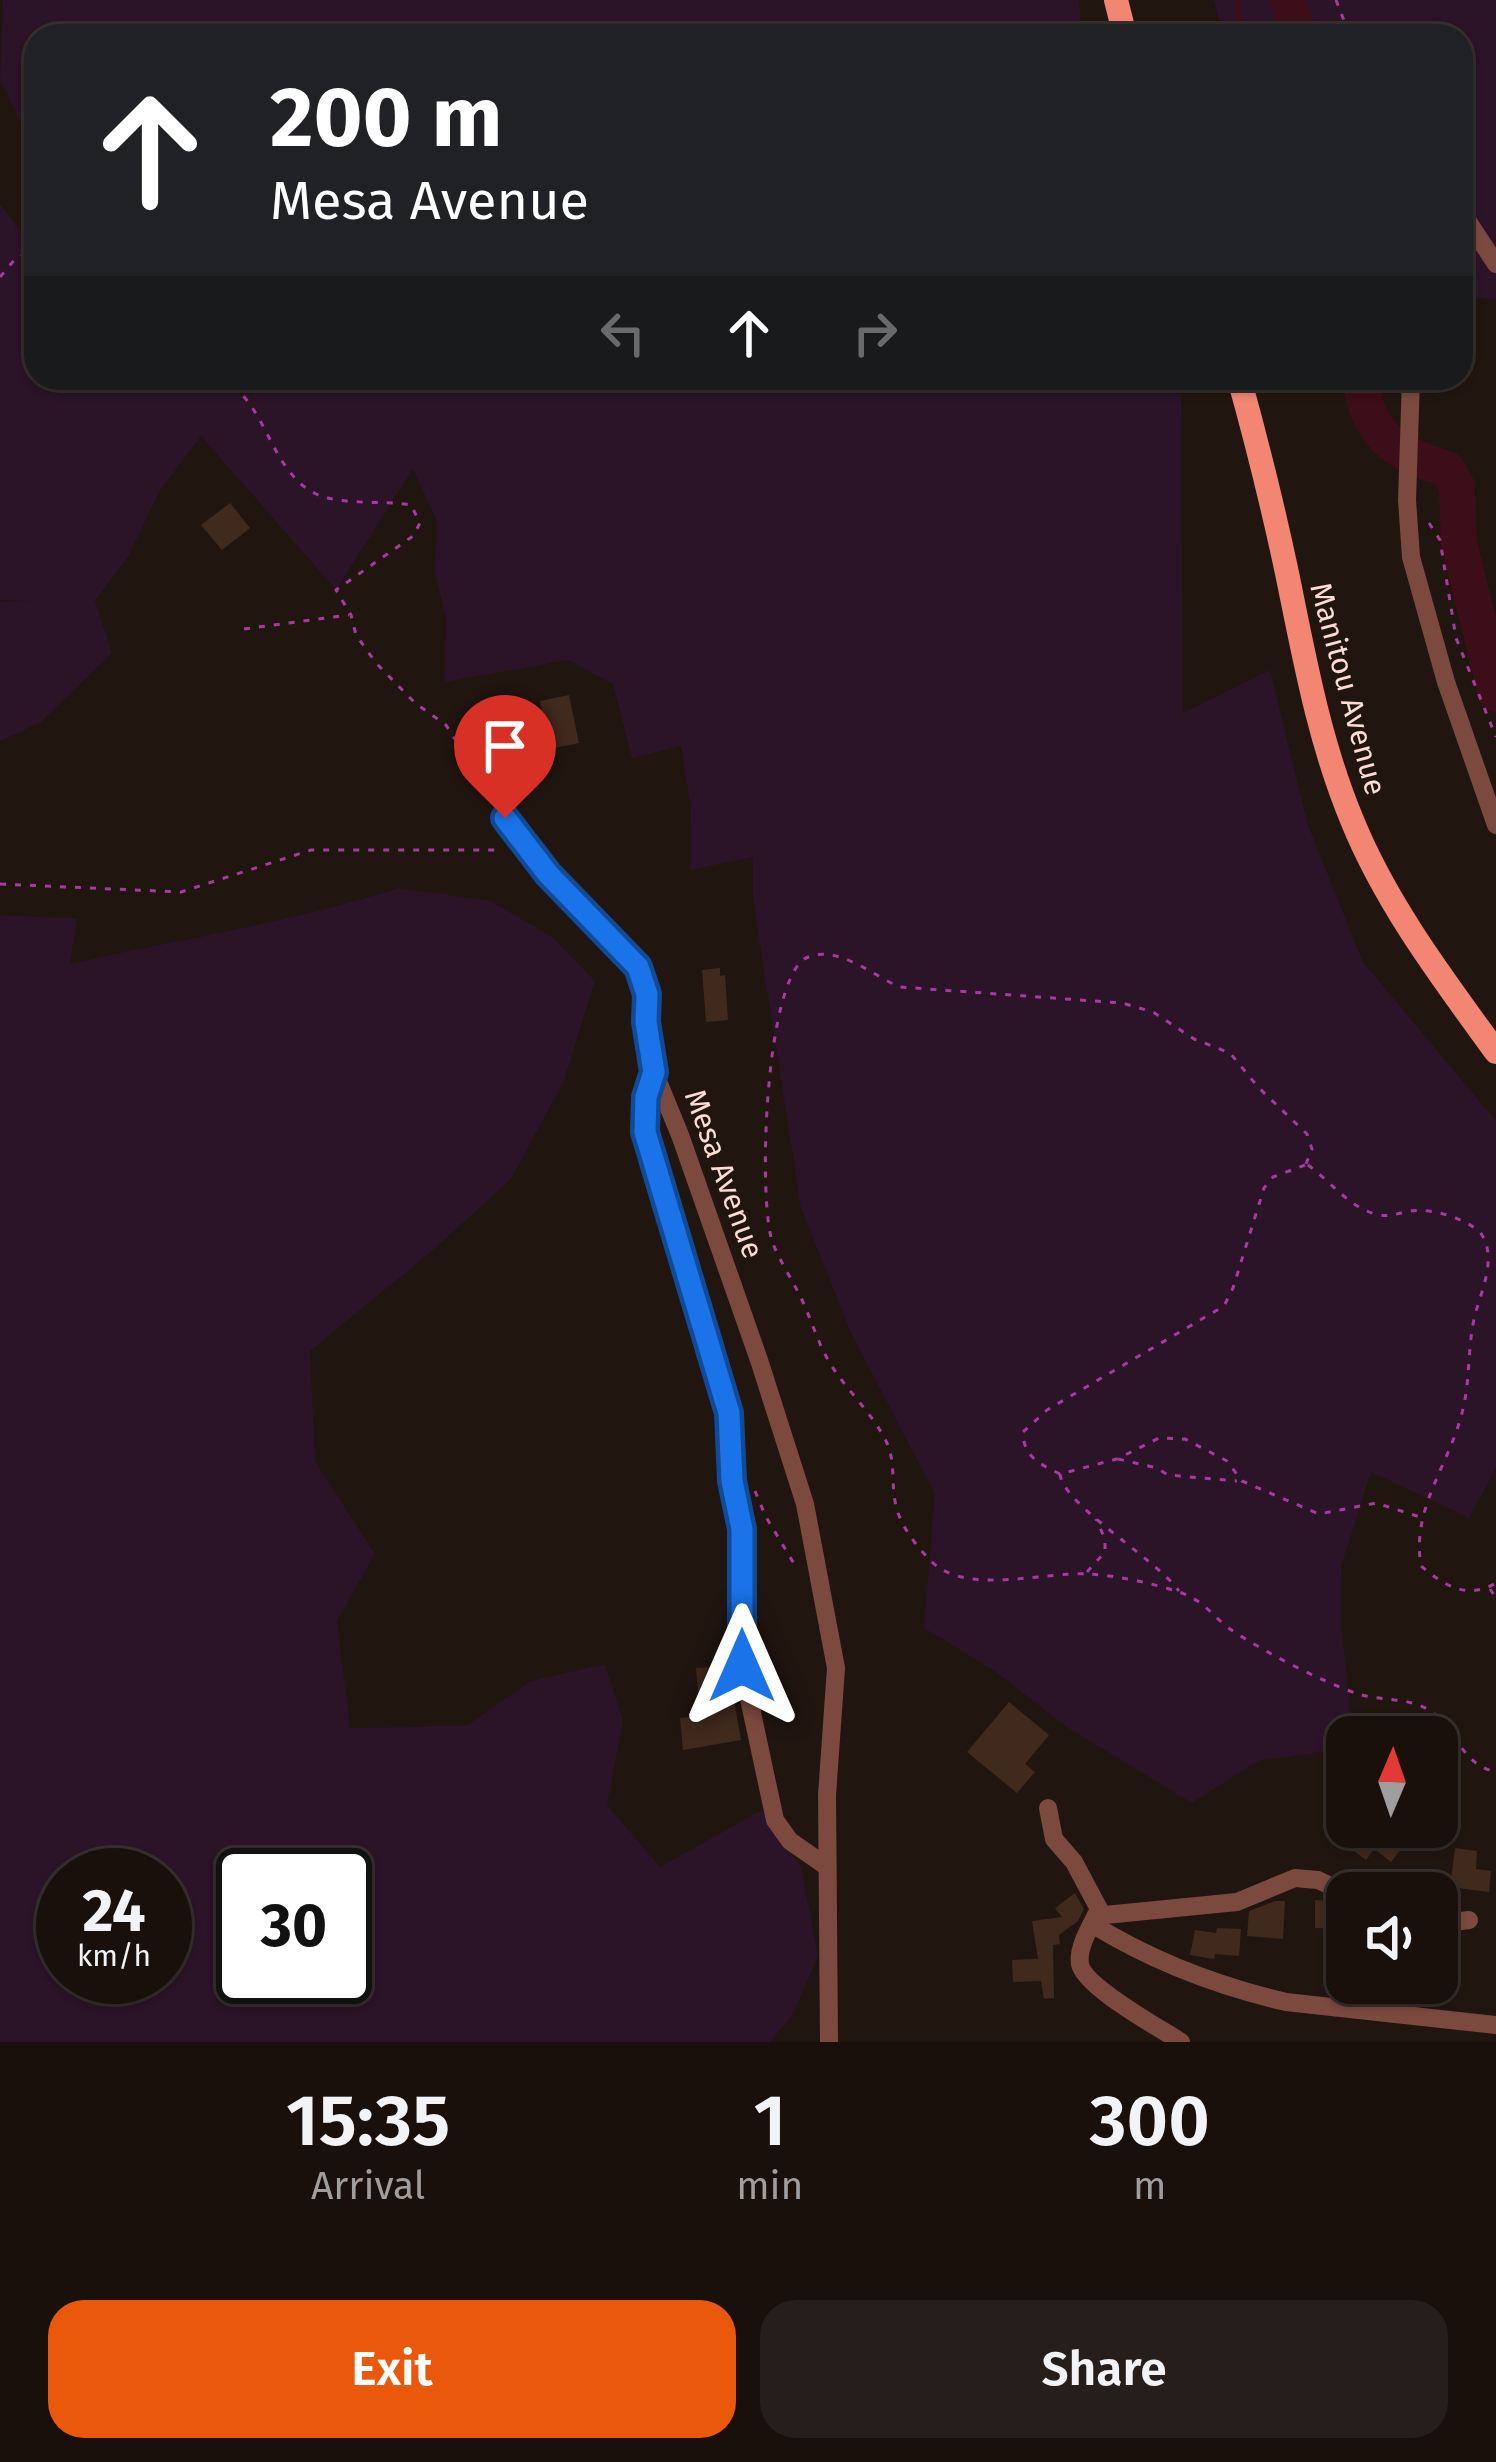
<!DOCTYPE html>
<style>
body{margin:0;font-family:"Fira Sans",sans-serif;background:#261e1a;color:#f1f3f6;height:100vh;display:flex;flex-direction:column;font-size:45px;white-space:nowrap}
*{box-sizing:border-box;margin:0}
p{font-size:39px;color:#9f9d9d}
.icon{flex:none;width:66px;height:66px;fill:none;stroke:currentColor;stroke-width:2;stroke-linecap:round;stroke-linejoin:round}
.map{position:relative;height:2042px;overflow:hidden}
.drawer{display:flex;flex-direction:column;background:#19100c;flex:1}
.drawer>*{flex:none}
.banner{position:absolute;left:24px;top:24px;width:1449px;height:366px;border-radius:36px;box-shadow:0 3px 9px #0004,0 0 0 3px #37302d;background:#202124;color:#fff;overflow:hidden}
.needle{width:78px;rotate:2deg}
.buttons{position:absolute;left:1326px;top:1716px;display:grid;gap:24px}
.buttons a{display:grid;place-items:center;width:132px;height:132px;border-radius:24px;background:#19100c;box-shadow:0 3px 9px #0004,0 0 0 3px #37302d;font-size:60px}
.speed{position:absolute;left:36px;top:1848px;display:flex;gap:24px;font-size:60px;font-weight:700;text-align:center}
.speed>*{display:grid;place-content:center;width:156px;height:156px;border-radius:50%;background:#19100c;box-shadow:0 3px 9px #0004,0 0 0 3px #37302d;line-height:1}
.speed small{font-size:30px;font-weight:400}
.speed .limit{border:6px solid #111;border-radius:18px;background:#fff;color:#111}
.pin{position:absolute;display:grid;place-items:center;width:102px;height:102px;color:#fff;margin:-123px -51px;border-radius:50% 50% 50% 0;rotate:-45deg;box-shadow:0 0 12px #0007}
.pin .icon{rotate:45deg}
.me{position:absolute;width:132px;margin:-66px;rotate:0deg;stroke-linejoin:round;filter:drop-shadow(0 0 9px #0008)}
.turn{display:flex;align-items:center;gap:42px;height:252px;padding:0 48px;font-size:54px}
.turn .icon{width:156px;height:156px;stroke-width:2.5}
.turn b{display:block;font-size:84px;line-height:102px}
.lanes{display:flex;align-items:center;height:114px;padding:0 48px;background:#0003;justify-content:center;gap:60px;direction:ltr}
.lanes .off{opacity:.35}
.eta{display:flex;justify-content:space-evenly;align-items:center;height:204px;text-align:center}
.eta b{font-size:72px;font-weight:600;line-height:84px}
.button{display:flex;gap:24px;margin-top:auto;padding:24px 48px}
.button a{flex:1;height:138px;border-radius:36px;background:#ea580c;color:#fff;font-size:48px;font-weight:600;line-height:138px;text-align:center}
.button a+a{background:#261e1a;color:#f1f3f6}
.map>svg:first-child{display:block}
</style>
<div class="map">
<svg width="1496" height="2042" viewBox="0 0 1496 2042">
<rect width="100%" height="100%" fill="#211510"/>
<g fill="#2b1328" fill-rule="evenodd">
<polygon points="3,0 1079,0 1082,36 36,36 36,153 0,80"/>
<polygon points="1214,0 1496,0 1496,299 1461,297 1461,36 1223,36"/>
<polygon points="0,204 36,252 36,378 1181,378 1183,713 1270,670 1308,825 1363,962 1496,1121 1496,1468 1469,1518 1371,1472 1341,1567 1342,1633 1353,1737 1347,1737 1347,1748 1258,1761 1192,1803 1068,1728 993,1670 924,1628 935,1494 851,1333 801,1208 753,899 753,857 690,870 691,810 681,746 632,758 613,684 568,660 445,682 446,618 434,569 438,524 413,469 336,590 201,436 159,492 128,557 95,601 112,653 41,722 0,741 0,602 30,601 0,600"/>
<path d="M398,888L491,901L552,937L595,981L564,1081L511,1179L432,1251L310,1351L315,1461L375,1554L337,1621L350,1728L466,1726L531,1681L605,1664L623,1721L607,1805L660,1867L762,1810L801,1867L818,1956L792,2016L770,2042H0V915L77,919L70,964C180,939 291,923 398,888ZM63,1875H165V1977H63ZM243,1875H345V1977H243Z"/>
</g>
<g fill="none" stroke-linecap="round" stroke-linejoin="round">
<polyline stroke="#3c0e19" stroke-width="6" points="1239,0 1238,18 1246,36"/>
<g stroke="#3c0e19" stroke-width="36">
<polyline points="1288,0 1299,36"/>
<path d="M1360,378C1367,435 1394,453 1447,469L1457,486L1459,543L1496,694"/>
</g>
</g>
<g fill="#40291d">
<polygon points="230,503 250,528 222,550 201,525"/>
<polygon points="569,695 579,743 549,749 540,701"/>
<polygon points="510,712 527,745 503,758 497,748 490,751 483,737 489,735 484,725"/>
<polygon points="720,968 720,976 725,975 728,1020 706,1022 702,970"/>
<polygon points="728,1666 741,1740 683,1750 680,1718 700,1716 696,1668"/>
<polygon points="1009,1702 1049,1735 1025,1764 1035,1772 1017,1793 967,1752"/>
<polygon points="1365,1827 1382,1827 1405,1844 1391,1862 1374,1849 1366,1860 1349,1847"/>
<polygon points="1455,1848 1477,1851 1476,1869 1491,1871 1489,1892 1450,1887"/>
<polygon points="1075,1893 1084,1909 1078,1921 1059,1935 1060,1944 1053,1945 1054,1998 1044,1999 1041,1981 1013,1982 1012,1960 1038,1959 1032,1921 1062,1917 1055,1908"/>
<polygon points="1315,1900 1330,1901 1347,1907 1347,1929 1315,1928"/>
<polygon points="1275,1901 1285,1901 1283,1939 1247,1936 1249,1911"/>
<polygon points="1217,1928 1241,1929 1239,1956 1215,1954 1214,1959 1190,1955 1195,1930 1216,1933"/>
</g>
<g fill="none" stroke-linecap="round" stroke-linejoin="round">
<g stroke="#a939a2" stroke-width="3" stroke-dasharray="6 9" stroke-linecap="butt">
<polyline points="1336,0 1350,36"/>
<polyline points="0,277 16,258 36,251"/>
<path d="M220,378C268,401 268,470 316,494C343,506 382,500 411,505L420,523L413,536L336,590L351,615L356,635L376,663L415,703L446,725L494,801"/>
<polyline points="1429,523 1440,540 1456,638 1496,737"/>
<polyline points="244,629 349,615"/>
<polyline points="0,884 181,892 311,850 501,850"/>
<path d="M1306,1164L1312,1149L1307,1134L1258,1087L1230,1053L1194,1039L1153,1012L1122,1003L900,987C873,976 839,945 808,957C765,973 757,1202 773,1244C781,1263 793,1281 802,1300C811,1319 817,1340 827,1358C843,1387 870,1410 885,1439C896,1460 891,1479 895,1501C898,1523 916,1546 932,1562C967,1596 1044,1571 1090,1574C1118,1576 1152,1583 1179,1592C1208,1602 1213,1619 1236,1633C1270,1655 1321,1681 1358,1694C1381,1701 1408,1697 1429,1710C1456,1727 1459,1761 1492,1771L1496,1768"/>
<path d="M1305,1165L1273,1177L1264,1188L1233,1288L1224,1306L1047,1410L1023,1432C1023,1457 1040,1464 1060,1474L1117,1459L1159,1438L1185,1439L1227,1461L1242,1481L1319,1514L1376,1503L1420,1517"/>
<path d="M1308,1165C1330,1181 1348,1206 1375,1214C1389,1218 1397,1213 1411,1211C1432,1208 1464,1218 1480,1232C1496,1254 1485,1282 1477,1308C1467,1339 1471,1376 1463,1409C1450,1465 1411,1507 1421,1566C1445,1586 1467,1600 1496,1583"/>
<polyline points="1118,1459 1157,1468 1168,1475 1237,1481"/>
<path d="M1060,1474C1063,1505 1154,1557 1179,1591"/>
<polyline points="755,1491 766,1517 796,1567"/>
<polyline points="1087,1572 1105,1552 1105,1539 1096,1519"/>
<polyline points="1490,1589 1496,1598"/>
</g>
<g stroke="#7c493f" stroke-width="18">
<polyline points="1461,211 1496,264"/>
<polyline points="1411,378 1407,500 1411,557 1446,682 1496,825"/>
<polyline points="504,818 548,874 638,967 647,994 650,1062 680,1135 759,1360 805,1504 836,1668 827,1795 829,2042"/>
<polyline points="654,1072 645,1097 645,1132 729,1413 732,1481 742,1529 742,1666 775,1820 790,1841 826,1866"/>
<path d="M1048,1808L1054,1839L1074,1862L1099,1909C1092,1924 1077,1947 1080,1964C1084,1987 1160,2028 1181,2042"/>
<path d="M1092,1924C1152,1961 1217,1986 1286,2002L1496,2025"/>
<polyline points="1092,1924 1105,1915 1237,1902 1295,1878 1318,1880 1347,1894"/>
<polyline points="1437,1924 1469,1920"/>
</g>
<g stroke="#f28673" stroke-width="24">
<polyline points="1116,0 1125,36"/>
<path d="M1239,378C1257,443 1273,507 1287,573C1304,656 1319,741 1352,820C1386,904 1443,979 1496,1052"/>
</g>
</g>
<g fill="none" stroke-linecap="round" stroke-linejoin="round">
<g stroke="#114b97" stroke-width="30">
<polyline id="route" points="505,818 548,874 638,967 647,994 646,1022 654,1072 646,1097 645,1132 729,1413 732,1481 742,1529 742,1666"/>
</g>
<use href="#route" stroke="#1a73e8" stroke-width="21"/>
</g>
<g text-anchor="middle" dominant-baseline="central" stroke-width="9" stroke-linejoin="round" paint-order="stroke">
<g font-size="30" fill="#fbddd4" stroke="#211510">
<text transform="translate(1348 689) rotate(75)">Manitou Avenue</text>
<text transform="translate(724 1174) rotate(70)">Mesa Avenue</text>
</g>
</g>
</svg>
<div class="buttons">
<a><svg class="needle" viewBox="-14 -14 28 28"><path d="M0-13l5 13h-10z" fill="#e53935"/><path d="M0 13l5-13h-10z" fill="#9f9d9d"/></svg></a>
<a><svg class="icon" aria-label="sound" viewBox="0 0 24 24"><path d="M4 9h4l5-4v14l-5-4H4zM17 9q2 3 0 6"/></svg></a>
</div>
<div class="speed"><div>24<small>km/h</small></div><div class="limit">30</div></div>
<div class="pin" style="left:505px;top:818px;background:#d93025"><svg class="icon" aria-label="arrive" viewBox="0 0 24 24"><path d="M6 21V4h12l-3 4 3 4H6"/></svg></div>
<svg class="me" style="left:742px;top:1666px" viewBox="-20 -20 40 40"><path d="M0-17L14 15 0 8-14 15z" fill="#1a73e8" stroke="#fff" stroke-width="4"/></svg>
<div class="banner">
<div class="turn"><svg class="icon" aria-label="ahead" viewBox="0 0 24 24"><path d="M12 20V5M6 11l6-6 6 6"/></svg><div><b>200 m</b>Mesa Avenue</div></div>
<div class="lanes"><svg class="icon off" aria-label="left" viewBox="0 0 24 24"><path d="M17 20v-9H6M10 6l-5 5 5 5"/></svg><svg class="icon" aria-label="ahead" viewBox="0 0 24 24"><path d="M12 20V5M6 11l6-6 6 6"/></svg><svg class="icon off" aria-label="right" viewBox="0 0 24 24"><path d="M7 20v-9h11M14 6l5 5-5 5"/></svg></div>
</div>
</div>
<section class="drawer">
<div class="eta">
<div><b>15:35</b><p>Arrival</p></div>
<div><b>1</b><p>min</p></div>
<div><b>300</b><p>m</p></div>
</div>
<div class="button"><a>Exit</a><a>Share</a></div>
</section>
